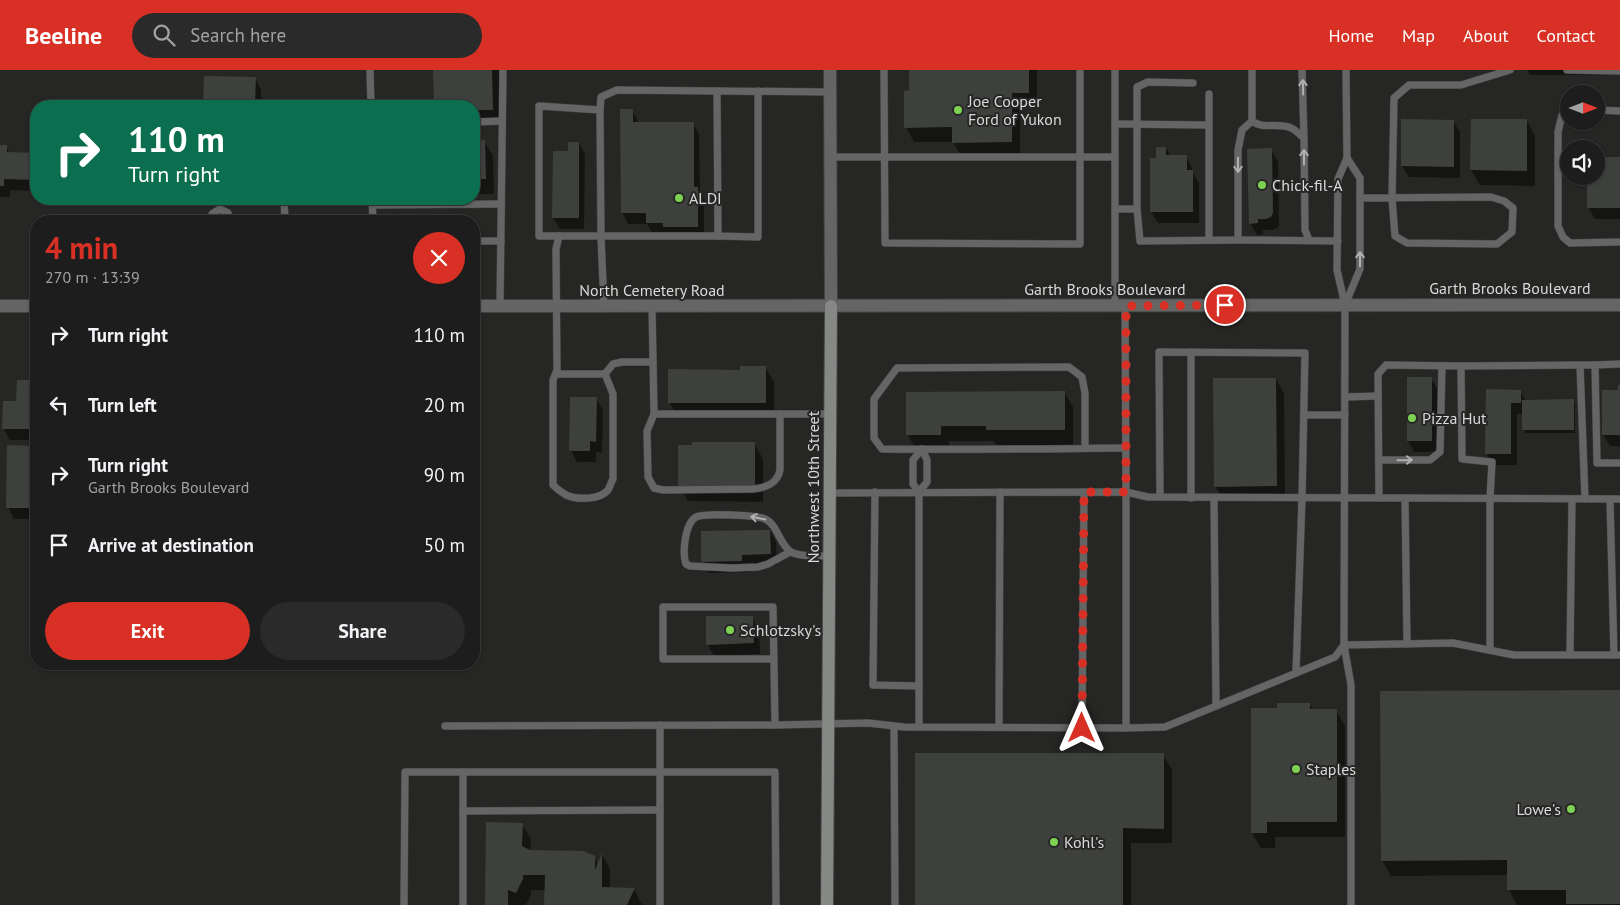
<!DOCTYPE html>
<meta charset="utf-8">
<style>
body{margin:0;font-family:"PT Sans",sans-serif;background:#292a29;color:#f1f3f6;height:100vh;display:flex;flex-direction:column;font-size:19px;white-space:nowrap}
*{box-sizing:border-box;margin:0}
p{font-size:16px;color:#a0a2a3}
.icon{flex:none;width:28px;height:28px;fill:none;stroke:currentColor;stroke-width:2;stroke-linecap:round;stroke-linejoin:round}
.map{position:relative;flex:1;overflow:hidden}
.details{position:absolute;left:30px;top:145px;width:450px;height:455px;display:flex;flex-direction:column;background:#1c1d1c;border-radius:20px;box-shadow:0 1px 4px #0004,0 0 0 1px #3a3b3b}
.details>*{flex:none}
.banner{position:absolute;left:30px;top:30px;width:450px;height:105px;border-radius:20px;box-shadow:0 1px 4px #0004,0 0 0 1px #3a3b3b;background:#0b6e4f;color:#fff;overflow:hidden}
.needle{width:32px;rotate:90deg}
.buttons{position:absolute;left:1560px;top:15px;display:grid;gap:10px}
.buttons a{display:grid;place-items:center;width:45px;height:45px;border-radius:50%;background:#1c1d1c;box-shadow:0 1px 4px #0004,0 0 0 1px #3a3b3b;font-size:25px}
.pin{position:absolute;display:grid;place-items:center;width:42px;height:42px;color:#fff;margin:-21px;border:2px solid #fff;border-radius:50%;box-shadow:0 1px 5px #0007}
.me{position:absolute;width:55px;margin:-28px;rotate:0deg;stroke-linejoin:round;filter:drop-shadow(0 0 4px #0008)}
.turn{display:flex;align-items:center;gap:18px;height:105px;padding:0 15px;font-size:22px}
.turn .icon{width:65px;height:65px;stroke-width:2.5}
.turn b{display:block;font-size:35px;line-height:42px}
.round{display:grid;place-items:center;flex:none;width:52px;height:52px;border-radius:26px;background:#292a29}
.headline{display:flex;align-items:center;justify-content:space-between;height:85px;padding:0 15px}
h1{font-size:30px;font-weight:600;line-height:38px;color:#d93025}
.button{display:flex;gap:10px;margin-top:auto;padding:10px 15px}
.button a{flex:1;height:58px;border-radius:30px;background:#d93025;color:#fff;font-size:20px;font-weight:600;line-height:58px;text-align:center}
.button a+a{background:#292a29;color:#f1f3f6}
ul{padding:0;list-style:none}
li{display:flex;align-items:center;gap:15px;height:70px;padding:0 15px}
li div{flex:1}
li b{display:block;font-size:19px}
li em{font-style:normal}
header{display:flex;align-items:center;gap:30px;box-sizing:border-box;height:70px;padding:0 25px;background:#d93025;color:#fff}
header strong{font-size:24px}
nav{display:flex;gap:28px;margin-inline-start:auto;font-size:18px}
.search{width:350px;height:45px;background:#292a29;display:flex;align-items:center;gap:12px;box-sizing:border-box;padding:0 18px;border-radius:28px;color:#a0a2a3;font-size:19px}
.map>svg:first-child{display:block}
</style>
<header>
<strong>Beeline</strong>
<div class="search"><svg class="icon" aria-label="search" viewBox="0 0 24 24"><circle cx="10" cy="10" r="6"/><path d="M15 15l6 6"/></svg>Search here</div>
<nav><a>Home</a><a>Map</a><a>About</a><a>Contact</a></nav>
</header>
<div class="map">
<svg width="1620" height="835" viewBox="0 0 1620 835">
<rect width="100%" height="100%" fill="#262725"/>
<g fill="#0007">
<polygon points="435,0 500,0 501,55 474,55 474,36 435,36"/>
<polygon points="911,0 1037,0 1037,38 1020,38 1020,87 962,88 953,72 914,72 906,57 911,22"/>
<polygon points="1527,0 1620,0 1620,5 1530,5"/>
<polygon points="205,7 255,8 261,20 261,36 204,36"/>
<polygon points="632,40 639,53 693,53 699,64 700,122 704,129 704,168 653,164 647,154 628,154 622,142"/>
<polygon points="1403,51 1453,51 1460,62 1460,108 1409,107 1402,96"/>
<polygon points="1527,51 1535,66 1535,116 1480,115 1471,100"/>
<polygon points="474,71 484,71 493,86 494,124 474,124"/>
<polygon points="579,73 585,84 584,159 560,159 553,148 569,82"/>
<polygon points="0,76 6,76 10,84 36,84 36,121 10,120 10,127 0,127"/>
<polygon points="1166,78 1171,87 1186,86 1192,98 1192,102 1199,113 1199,153 1158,153 1151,142 1158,89"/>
<polygon points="1271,80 1278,91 1279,155 1277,158 1272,160 1263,160 1263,164 1257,165 1250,153"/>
<polygon points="1620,88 1620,149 1595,149 1588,137 1596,106"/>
<polygon points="206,129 243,129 236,129 236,134 209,134"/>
<polygon points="765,297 774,312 774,348 678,348 669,332 741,301"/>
<polygon points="1276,309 1284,324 1285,431 1224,431 1215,416"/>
<polygon points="1408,309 1431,309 1438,320 1438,382 1414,382 1408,371"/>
<polygon points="18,311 36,312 36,370 10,370 3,358 18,333"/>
<polygon points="1620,316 1620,376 1610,376 1603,365 1603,321 1619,321"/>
<polygon points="1487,320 1520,321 1526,331 1573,331 1575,334 1575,363 1526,363 1524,359 1524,344 1517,344 1517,395 1493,395 1486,383"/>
<polygon points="1064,322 1073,337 1073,375 996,375 993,371 949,371 949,380 916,380 908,365 907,323"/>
<polygon points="596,328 603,340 602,383 596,382 596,392 577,392 571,381"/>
<polygon points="754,373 763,389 763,432 688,431 679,416"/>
<polygon points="34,377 36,381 36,449 14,449 8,437"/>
<polygon points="770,461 776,472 777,495 748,496 748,502 709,503 703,491"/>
<polygon points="752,547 759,559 760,584 714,586 708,575"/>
<polygon points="1620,621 1620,835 1517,835 1509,820 1509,805 1391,806 1382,790"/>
<polygon points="1310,634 1313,640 1336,640 1345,656 1345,767 1275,767 1275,778 1261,778 1252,763"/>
<polygon points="1163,685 1172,700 1172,773 1131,773 1131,835 916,835"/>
<polygon points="522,754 531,769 530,781 594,787 598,795 603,786 610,799 610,819 634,819 642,835 546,835 546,820 531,820 531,825 526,835 486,835"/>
</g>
<g fill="#3e403e">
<polygon points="433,0 492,0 493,40 474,40 474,36 434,36"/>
<polygon points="909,0 1029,0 1029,23 1012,23 1012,72 952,73 952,57 904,58 904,21 909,20"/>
<polygon points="204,6 256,7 255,36 203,36"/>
<polygon points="620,39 633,39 633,52 694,52 694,117 698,117 698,157 663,157 663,153 646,153 646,143 621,143"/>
<polygon points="1401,49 1454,50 1454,97 1401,96"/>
<polygon points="1471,49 1527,49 1527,101 1470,100"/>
<polygon points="474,70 485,70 486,109 474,109"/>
<polygon points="568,72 579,72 579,148 552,148 553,81 568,81"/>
<polygon points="0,75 7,75 7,82 36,83 36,110 4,109 4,116 0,116"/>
<polygon points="1156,77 1166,77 1166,85 1187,85 1187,100 1193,100 1193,142 1150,142 1150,88 1156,88"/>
<polygon points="1272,78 1273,143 1271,147 1266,149 1258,149 1258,153 1249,154 1247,79"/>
<polygon points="1596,87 1620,87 1620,138 1587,138 1587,106 1596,106"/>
<polygon points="740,296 766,296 766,333 668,333 668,299 740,300"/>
<rect x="1407" y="307" width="25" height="64"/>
<polygon points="1213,308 1276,308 1277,416 1214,417"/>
<polygon points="17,310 36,310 36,359 2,359 3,331 16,331"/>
<polygon points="1618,315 1620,315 1620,365 1602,365 1602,320 1618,320"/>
<polygon points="1486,319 1521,320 1521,333 1511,333 1511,384 1485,384"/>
<polygon points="1065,321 1065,360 986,360 986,356 941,356 941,365 906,365 906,322"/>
<polygon points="570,327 597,327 596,372 590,371 590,381 569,381"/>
<polygon points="1574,329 1574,360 1522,360 1522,330"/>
<polygon points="692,372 755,372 755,417 678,417 678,375 692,375"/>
<polygon points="7,375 34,376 34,438 6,438"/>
<polygon points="770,460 771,484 742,485 742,491 701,492 701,461"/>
<polygon points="706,546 753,546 754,573 706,575"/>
<polygon points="1620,620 1620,834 1566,834 1566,820 1507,820 1507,790 1381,791 1380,621"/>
<polygon points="1277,633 1310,633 1310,639 1337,639 1337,752 1267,752 1267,763 1251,763 1251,638 1277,638"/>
<polygon points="915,683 1164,683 1164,759 1123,758 1123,835 915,835"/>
<polygon points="486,752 523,753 522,776 530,780 583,781 595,786 595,800 602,783 602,817 635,818 627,835 544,835 545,805 523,805 523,809 516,823 508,820 508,835 485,835"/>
</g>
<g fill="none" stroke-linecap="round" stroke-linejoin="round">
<g stroke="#424342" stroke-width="8">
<g id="service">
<polyline points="370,0 371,36"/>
<polyline points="884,0 885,173 1080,174 1080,0"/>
<polyline points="1115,0 1115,236"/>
<polyline points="1252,0 1252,51"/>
<polyline points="1302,0 1304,68"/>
<polyline points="1346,0 1347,88 1338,109 1337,200 1345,235 1344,575 1453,573 1514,585 1620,585"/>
<polyline points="1567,0 1620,1"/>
<polyline points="1193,13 1148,12 1137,17 1137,139 1140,171 1238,170 1338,171"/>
<polyline points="717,21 718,166 758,167 758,21"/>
<polyline points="1209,24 1209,170"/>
<polyline points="600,40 601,167 604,236"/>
<polyline points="1596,40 1620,41"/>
<polyline points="1569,42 1562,45 1558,62 1558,156 1563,167 1570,173 1620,172"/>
<path d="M1252,51C1263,60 1279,52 1291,58C1296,60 1300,65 1304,68L1305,160L1309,170"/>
<polyline points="474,52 502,51"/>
<polyline points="1115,54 1208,55"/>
<polyline points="830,87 1115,87"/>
<polyline points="1360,128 1491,127 1504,131 1513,138 1512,162 1497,174 1407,173 1395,166 1392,128 1394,28 1409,15 1461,15 1510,0"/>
<polyline points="372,129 373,151"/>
<polyline points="373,135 501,134"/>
<polyline points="1115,139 1137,139"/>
<polyline points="230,149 285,149 284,129"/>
<polyline points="211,151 212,144 220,139 228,143 230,151"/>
<polyline points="559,166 718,166"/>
<polyline points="1238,170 1238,80 1242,60 1252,51"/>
<polyline points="474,171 501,171"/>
<polyline points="1345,235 1360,199 1360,108 1347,88"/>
<polyline points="500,236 503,0"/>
<polyline points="652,236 654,344 830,344"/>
<polyline points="1125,236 1126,422 1148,427 1620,429"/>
<polyline points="1191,282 1191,428"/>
<polyline points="1620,294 1595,295 1597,393 1620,393"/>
<path d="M556,304H605L613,324V409C611,412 610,417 608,420C600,430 577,430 566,425C561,422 557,419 553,415V310L557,300L556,179L559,166H539V36L600,40L601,27L617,20L830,22"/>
<polyline points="605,304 613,294 622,292 653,292"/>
<polyline points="1345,327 1378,326"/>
<path d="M654,344L647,361L648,407L654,418L663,420L753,419C765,418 778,413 780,400V344"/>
<polyline points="1304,345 1345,345"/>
<path d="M1085,378V323L1082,307L1069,297L897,298L874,329V368L882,379C963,380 1045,379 1126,378"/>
<polygon points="922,379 927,390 927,412 919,422 913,414 913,390"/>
<polyline points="1379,390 1430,390 1440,382 1442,296"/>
<polyline points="875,422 873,615 919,616 919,657"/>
<polyline points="830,423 1126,422 1126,658"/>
<polyline points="1160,427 1159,282 1305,283 1302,428 1296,603"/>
<polyline points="1214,428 1216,636"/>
<polyline points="1379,428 1378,304 1386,295 1461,296"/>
<polyline points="1405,428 1407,574"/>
<polyline points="1585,429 1580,295 1595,295"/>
<polyline points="1610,429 1614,585"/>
<path d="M790,482L768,494L758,497L732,498L690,496L686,494C682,483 685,453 696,447C704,443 757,445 765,449C778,455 779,474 791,482C799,487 820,486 829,486"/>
<polyline points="1344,575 1351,615 1351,835"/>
<polyline points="1490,580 1490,429 1492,392 1462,389 1461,296 1580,295"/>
<polyline points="1570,585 1572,429"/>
<polyline points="774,589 663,589 663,537 773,537 775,655 868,653 904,657 1126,658 1165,657 1335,587 1344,575"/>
<polyline points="919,616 919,422"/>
<polyline points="660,655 660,835"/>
<polyline points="445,656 775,655"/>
<polyline points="894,656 895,835"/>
<polyline points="999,657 1000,422"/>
<polyline points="1082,658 1084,422"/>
<polyline points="463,702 463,741"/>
<polyline points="404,835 405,702 775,702 776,835"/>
<polyline points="463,835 463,741 660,740"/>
</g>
</g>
<g stroke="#424342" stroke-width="14">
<g id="tertiary">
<polyline points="830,0 831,236"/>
<polyline points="0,236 36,236"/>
<polyline points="474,236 1620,235"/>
</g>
</g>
<g stroke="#424342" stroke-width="14">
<polyline id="secondary" points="827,835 831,236"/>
</g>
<use href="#service" stroke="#646564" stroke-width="7"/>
<use href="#tertiary" stroke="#646564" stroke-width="12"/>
<use href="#secondary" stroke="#868886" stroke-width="12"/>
</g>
<defs><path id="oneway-shaft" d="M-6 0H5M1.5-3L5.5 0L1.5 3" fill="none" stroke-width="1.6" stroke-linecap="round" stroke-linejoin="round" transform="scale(1.25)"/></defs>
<g stroke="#afb0af">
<use href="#oneway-shaft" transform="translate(1303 17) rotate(-91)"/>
<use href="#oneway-shaft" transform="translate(1304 87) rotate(-90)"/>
<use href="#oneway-shaft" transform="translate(1238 95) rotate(90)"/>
<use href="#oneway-shaft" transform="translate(1360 189) rotate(-90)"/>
<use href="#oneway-shaft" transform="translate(1405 390) rotate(-1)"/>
<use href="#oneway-shaft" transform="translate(758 448) rotate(-169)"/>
</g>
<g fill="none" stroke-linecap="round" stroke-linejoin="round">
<polyline stroke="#d93025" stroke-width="9" stroke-dasharray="0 16.2" points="1082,658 1084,422 1126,422 1126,236 1225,235"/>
</g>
<g fill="#7dd154" stroke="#262725" stroke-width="2">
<circle cx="958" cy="40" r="5"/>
<circle cx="1262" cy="115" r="5"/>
<circle cx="679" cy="128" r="5"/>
<circle cx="1412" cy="348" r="5"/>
<circle cx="730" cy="560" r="5"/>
<circle cx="1296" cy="699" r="5"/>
<circle cx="1571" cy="739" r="5"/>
<circle cx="1054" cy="772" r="5"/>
</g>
<g text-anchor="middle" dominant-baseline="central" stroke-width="4" stroke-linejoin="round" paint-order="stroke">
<g font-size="16" fill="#d8d9d8" stroke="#262725" text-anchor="start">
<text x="968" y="31">Joe Cooper<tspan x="968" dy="18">Ford of Yukon</tspan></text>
<text x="1272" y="115">Chick-fil-A</text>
<text x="689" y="128">ALDI</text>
<text x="1422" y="348">Pizza Hut</text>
<text x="740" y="560">Schlotzsky's</text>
<text x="1306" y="699">Staples</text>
<text x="1561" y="739" text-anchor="end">Lowe's</text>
<text x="1064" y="772">Kohl's</text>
</g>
<g font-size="16" fill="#d8d9d8" stroke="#262725">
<text x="1510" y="218">Garth Brooks Boulevard</text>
<text x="1105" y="219">Garth Brooks Boulevard</text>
<text x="652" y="220">North Cemetery Road</text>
<text transform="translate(813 417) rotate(-90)">Northwest 10th Street</text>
</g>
</g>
</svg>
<div class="buttons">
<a><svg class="needle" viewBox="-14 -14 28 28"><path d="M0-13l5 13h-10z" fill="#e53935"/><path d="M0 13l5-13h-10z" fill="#a0a2a3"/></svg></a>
<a><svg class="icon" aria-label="sound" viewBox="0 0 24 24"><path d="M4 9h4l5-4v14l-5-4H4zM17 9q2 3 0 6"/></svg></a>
</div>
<div class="pin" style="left:1225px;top:235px;background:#d93025"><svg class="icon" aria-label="arrive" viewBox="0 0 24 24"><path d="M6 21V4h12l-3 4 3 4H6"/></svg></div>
<svg class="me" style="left:1082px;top:658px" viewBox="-20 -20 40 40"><path d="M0-17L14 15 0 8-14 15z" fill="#d93025" stroke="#fff" stroke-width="4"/></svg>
<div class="banner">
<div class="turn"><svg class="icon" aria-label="right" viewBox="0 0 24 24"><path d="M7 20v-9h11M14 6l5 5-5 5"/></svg><div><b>110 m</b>Turn right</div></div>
</div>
<section class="details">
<div class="headline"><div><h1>4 min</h1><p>270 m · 13:39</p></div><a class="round" style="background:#d93025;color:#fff"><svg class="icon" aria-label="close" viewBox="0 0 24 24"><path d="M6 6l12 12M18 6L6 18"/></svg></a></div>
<ul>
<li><svg class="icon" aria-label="right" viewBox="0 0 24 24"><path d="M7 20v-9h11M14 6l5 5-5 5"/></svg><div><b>Turn right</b></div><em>110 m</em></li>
<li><svg class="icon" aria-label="left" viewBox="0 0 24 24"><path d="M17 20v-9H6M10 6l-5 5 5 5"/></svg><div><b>Turn left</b></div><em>20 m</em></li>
<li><svg class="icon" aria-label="right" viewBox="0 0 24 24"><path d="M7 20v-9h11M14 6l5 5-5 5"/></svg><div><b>Turn right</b><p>Garth Brooks Boulevard</p></div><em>90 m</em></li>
<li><svg class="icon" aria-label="arrive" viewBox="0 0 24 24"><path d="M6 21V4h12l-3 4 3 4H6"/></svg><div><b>Arrive at destination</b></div><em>50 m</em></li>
</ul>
<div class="button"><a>Exit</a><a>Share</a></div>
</section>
</div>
